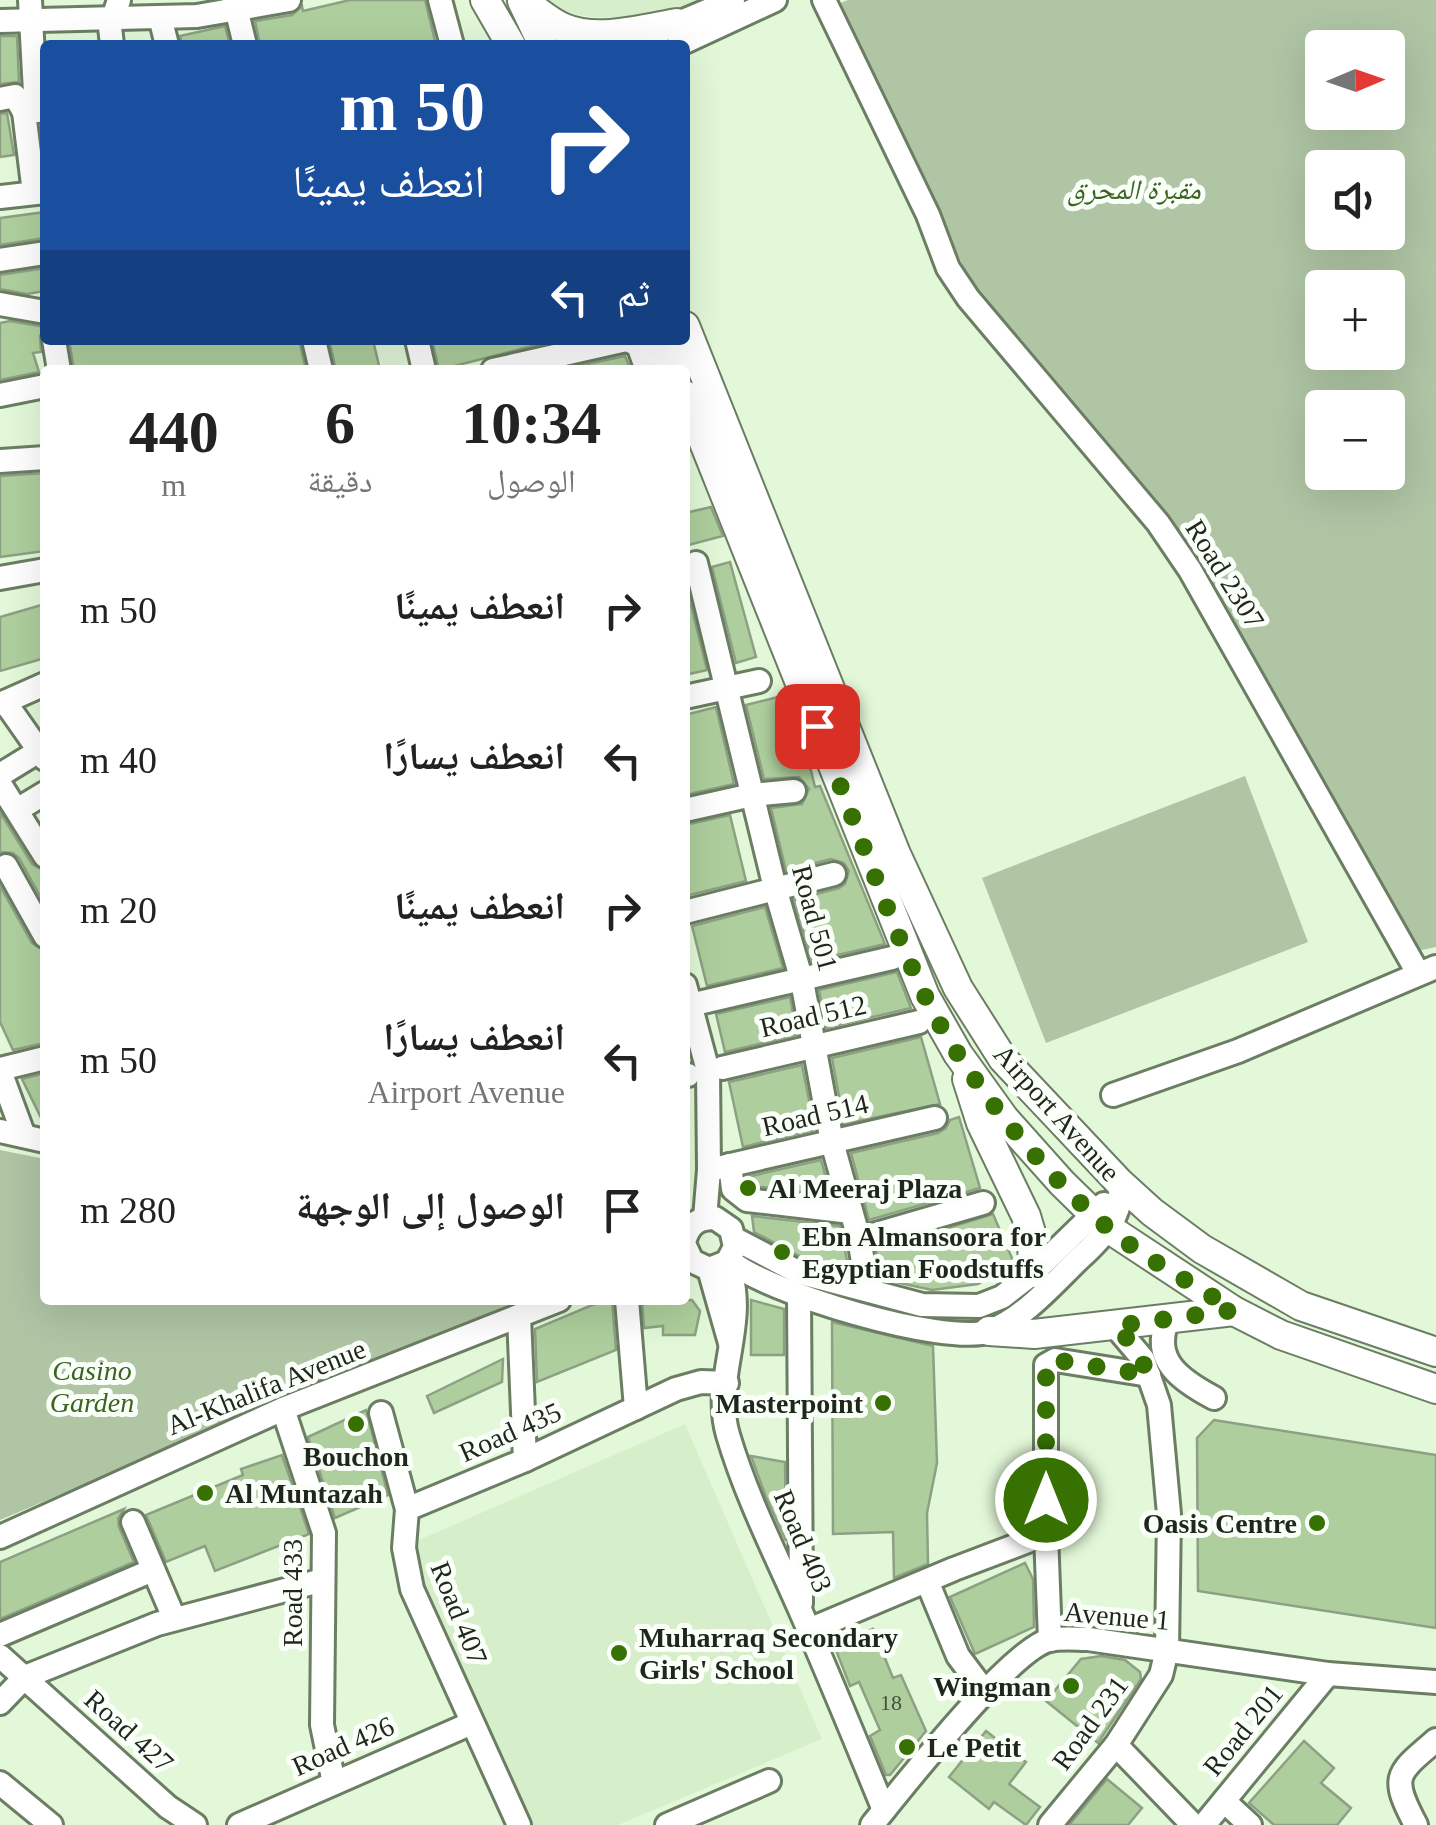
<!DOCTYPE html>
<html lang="ar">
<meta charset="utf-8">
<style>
body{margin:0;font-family:"Times New Roman","Noto Naskh Arabic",serif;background:#f2f2f2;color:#222;direction:rtl;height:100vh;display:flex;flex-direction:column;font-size:38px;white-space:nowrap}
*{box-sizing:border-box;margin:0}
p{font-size:32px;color:#767676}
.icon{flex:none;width:55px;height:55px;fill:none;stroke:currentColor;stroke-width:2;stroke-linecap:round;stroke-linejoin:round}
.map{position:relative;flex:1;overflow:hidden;direction:ltr}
.sheet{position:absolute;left:40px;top:365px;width:650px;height:940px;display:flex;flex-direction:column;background:#fff;border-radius:10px;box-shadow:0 10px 40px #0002;direction:rtl}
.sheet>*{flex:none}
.hud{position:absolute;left:40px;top:40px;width:650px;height:305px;border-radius:10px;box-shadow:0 10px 40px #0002;direction:rtl;background:#1a4fa0;color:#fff;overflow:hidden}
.needle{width:65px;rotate:88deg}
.controls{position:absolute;left:1305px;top:30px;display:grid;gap:20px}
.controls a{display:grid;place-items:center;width:100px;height:100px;border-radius:10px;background:#fff;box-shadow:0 10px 40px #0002;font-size:50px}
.pin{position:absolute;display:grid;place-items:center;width:85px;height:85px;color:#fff;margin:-42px;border-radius:20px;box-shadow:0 5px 15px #0006}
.me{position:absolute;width:110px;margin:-55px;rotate:0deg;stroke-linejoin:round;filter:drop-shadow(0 0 8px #0008)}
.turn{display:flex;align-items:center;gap:35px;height:210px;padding:0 40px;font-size:45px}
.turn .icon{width:130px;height:130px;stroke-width:2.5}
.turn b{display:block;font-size:70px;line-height:85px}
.then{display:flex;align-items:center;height:95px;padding:0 40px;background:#0003;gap:20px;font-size:38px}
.eta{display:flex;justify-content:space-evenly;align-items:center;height:170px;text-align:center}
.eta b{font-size:60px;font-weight:700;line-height:70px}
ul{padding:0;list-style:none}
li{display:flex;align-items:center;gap:30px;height:150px;padding:0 40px}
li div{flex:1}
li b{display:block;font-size:38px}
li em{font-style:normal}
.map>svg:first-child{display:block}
</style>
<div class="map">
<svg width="1436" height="1825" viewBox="0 0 1436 1825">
<rect width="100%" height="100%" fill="#e3f8d9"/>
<g fill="#d6efca">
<polygon points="538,0 701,0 657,17 594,17 543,10"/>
<polygon points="685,1424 822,1739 618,1825 533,1825 414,1567 419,1540"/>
</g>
<g fill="#afc5a4" fill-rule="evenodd">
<path d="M848,0H1436V947L1417,951L1184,540L975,291L838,4ZM1322,48H1388V112H1322ZM1322,168H1388V232H1322ZM1322,288H1388V352H1322ZM1322,408H1388V472H1322Z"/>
<polygon points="1245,776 1308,942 1046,1043 982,878"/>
<polygon points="0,1150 45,1159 45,1300 509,1300 508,1305 0,1520"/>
</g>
<g fill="#aecf9d" stroke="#8da084" stroke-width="2.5">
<polygon points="350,0 425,0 435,41 419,45 260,45 255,21 292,15 302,6 303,11"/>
<polygon points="225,26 230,45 182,45 180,36"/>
<polygon points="0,36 17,36 19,82 0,84"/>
<polygon points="7,113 14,155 0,157 0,114"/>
<polygon points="45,212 45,238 0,245 0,218"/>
<polygon points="45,268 45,291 27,294 0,289 0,275"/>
<polygon points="10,321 45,327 40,336 41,352 33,353 39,372 0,380 0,323"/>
<polygon points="69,340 299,340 306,370 74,370"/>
<polygon points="329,340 373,340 380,370 336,370"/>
<polygon points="432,340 540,340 540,344 439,370"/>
<polygon points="625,356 631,370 564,370 564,369"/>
<polygon points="45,473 45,551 0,557 0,476"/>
<polygon points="711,507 723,536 685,546 685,513"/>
<polygon points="730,562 756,657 736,663 712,567"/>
<polygon points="685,581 707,670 685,675"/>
<polygon points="45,604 45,658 0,671 0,617"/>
<polygon points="786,695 803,738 815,787 820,786 885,944 812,961 794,900 839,888 845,884 849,871 844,863 831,859 786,871 771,808 802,804 809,789 799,777 764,779 746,705"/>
<polygon points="716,707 734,784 685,795 685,715"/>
<polygon points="0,812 32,864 45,871 45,905 19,858 13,853 0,852"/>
<polygon points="730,815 746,881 686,896 685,825"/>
<polygon points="0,886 32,943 45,951 45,1043 13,1050 0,1022"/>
<polygon points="765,907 783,968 707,986 692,926"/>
<polygon points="897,972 911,1008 826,1028 819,990"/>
<polygon points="790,997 797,1035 725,1052 716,1014"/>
<polygon points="921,1037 940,1104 844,1124 832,1058"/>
<polygon points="802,1065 815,1130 743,1147 729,1082"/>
<polygon points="45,1073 45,1126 22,1079"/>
<polygon points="959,1117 980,1188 869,1220 851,1153 938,1133 946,1128 950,1120"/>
<polygon points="821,1160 831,1195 753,1186 747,1181 747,1177"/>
<polygon points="993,1214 1014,1263 978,1284 932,1290 881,1279 876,1250"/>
<polygon points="752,1216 840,1226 849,1270 803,1258 754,1232"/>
<polygon points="604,1300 612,1300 616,1350 537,1382 535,1329"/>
<polygon points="642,1300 692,1300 700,1311 695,1335 663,1335 663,1326 644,1328"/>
<polygon points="751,1300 784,1309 784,1355 751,1355"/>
<polygon points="832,1322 933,1346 937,1463 927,1513 928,1564 894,1578 893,1532 833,1534"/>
<polygon points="503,1359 502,1382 434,1413 427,1396"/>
<polygon points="366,1410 388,1495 335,1518 308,1437"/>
<polygon points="1214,1420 1436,1455 1436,1628 1198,1591 1197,1438"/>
<polygon points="282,1455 309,1534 215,1571 205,1546 166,1562 146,1515 243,1475 241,1469"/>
<polygon points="751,1456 785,1462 786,1541 766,1497"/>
<polygon points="124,1509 118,1519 119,1527 134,1562 0,1619 0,1562"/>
<polygon points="1025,1563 1033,1579 1034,1627 975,1654 950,1597"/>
<polygon points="873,1629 893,1678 901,1675 926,1731 890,1775 886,1775 870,1736 880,1730 859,1682 850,1686 834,1645"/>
<polygon points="1101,1656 1125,1660 1140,1672 1141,1679 1098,1743 1046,1701 1081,1659"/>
<polygon points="986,1731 1026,1762 1009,1784 1040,1807 1026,1825 994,1802 989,1809 949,1777"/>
<polygon points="1304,1741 1334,1768 1321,1783 1351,1808 1337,1825 1274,1825 1249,1803"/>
<polygon points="1107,1779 1142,1808 1128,1825 1069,1825"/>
</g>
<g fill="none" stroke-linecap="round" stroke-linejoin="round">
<g stroke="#6b7e63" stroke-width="28">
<g id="minor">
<polyline points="30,0 36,111"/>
<polyline points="234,0 245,45"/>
<polyline points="440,0 452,45"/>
<polyline points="824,0 928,215 948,268 968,298 1158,523 1190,570 1418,973"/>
<polyline points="160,17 167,45"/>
<polyline points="0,21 197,16 289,0"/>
<polyline points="662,30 733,0"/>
<polyline points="112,45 110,27 119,0"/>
<polyline points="678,45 775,0"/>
<polyline points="0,99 15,96 24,112 37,111"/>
<polyline points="24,112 34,193"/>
<polyline points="0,197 45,192"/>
<polyline points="0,260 45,253"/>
<polyline points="0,304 45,312"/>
<polyline points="54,340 59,370"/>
<polyline points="314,340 321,370"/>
<polyline points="417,340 424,370"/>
<polyline points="627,340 638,345 647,370"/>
<polyline points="493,370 626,340"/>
<polyline points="0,395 45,386"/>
<polyline points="0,461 45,458"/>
<polyline points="696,563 775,888 802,981 832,1142 859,1239 868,1290"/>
<polyline points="0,578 45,570"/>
<polyline points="685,697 759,681"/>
<polyline points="5,702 45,759"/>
<polyline points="0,704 45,684"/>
<polyline points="0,775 39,751"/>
<polyline points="0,784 45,856"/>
<polyline points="17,810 45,793"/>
<polyline points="685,810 752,795 794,791"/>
<polyline points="6,866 45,936"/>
<polyline points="685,912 834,874"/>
<polyline points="685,985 708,1071 709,1170 705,1218"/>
<polyline points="690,1005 892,958"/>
<polyline points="722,1068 919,1022"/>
<polyline points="0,1069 45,1058"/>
<polyline points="0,1071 24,1136"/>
<polyline points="685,1075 688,1075"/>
<polyline points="1113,1095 1238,1051 1436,967"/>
<polyline points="0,1131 45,1141"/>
<polyline points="730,1165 733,1189 747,1200 851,1212"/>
<polyline points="709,1170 935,1118"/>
<path d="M685,1239C690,1223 699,1218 715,1218L731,1229L735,1247L727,1262L709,1269L692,1261L685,1246"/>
<polyline points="735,1239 798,1272 922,1305 979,1306 1002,1297 1033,1273 1104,1204"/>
<polyline points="859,1239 983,1203"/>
<path d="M729,1260C764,1292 946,1347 990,1331C1024,1318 1053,1284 1079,1259C1101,1239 1126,1214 1119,1182"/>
<path d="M727,1262C751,1322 711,1378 728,1435C746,1496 776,1555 801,1612C830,1678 857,1744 884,1810"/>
<polyline points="709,1269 730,1343"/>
<polyline points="799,1297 801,1603"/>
<polyline points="627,1300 636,1408"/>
<polyline points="519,1316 525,1460"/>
<path d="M1168,1320C1150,1360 1182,1381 1214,1398"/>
<polyline points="283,1409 324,1533 322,1725 334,1783"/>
<polyline points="381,1413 407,1509 404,1548 412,1589 519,1825"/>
<polyline points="407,1509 525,1460 676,1389 701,1382 727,1383"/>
<polyline points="133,1522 174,1618"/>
<polyline points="0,1537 283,1409 559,1300"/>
<polyline points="927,1581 958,1656 985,1692"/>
<polyline points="809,1630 954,1569 1046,1534"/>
<polyline points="0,1635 153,1570"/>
<polyline points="1050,1640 1046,1534 1046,1365 1055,1360 1149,1375"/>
<polyline points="0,1656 168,1807 195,1825"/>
<polyline points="0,1703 25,1677 157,1624 323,1580"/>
<polyline points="1116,1745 1193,1825"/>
<polyline points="0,1783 51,1825"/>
<polyline points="1224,1801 1250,1825"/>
<polyline points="239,1825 472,1723"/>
<polyline points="667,1825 769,1781"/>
<path d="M872,1825C903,1787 1009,1651 1049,1640C1061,1637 1077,1639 1088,1639L1328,1674L1436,1682"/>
<polyline points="1050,1825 1116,1745 1161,1675 1167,1650 1169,1514 1159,1405 1143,1359 1115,1326"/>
<polyline points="1204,1825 1328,1674"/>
<path d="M1416,1825C1390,1776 1396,1774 1436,1740"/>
</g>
</g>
<g stroke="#6b7e63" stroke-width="32">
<g id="major">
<polyline points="485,0 511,45"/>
<path d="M523,0C536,10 549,22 564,28C597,42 643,29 677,23"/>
<polyline points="522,1 543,45"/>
<polyline points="685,326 896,854 958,988 1003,1059 1119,1182 1152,1212 1202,1249 1301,1306 1436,1352"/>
<polyline points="660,340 674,370"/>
<polyline points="685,395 925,996 958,1054 1004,1118 1062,1183 1108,1228 1234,1311 1281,1335 1436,1389"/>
<polyline points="967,1079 981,1123 1026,1216 1032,1236 1033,1273"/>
<polyline points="989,1331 1034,1334 1234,1311"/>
</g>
</g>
<use href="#minor" stroke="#fff" stroke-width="22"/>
<use href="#major" stroke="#fff" stroke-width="28"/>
</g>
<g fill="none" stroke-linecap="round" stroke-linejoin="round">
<path stroke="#377101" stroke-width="18" stroke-dasharray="0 32.4" d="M817,726C853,815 884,908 924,994C962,1074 1040,1170 1107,1227C1143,1258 1194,1284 1234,1310L1115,1326L1134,1346L1149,1375L1056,1360L1046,1365V1500"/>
</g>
<g fill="#377101" stroke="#fbfff9" stroke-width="4">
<circle cx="748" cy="1188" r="10"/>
<circle cx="782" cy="1252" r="10"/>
<circle cx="883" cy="1403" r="10"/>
<circle cx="356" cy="1424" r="10"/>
<circle cx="205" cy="1493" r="10"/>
<circle cx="1317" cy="1523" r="10"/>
<circle cx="619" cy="1653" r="10"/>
<circle cx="1071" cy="1686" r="10"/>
<circle cx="907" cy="1747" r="10"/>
</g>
<g text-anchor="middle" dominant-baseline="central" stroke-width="10" stroke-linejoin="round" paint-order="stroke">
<g font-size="22" fill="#43513c">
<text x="891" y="1702">18</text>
</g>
<g font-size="28" font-style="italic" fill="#3b6421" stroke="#fbfff9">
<text x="1134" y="189">مقبرة المحرق</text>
<text x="92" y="1370">Casino<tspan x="92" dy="32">Garden</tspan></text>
</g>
<g font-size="28" fill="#1f271c" stroke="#fbfff9">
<text transform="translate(1225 574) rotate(58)">Road 2307</text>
<text transform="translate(815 918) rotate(75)">Road 501</text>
<text transform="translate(813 1016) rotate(-13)">Road 512</text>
<text transform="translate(1057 1113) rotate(48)">Airport Avenue</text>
<text transform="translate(815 1115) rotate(-13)">Road 514</text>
<text transform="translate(266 1387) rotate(-22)">Al-Khalifa Avenue</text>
<text transform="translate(510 1432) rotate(-24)">Road 435</text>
<text transform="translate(803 1541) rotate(67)">Road 403</text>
<text transform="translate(292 1593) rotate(-90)">Road 433</text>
<text transform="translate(459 1613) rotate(68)">Road 407</text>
<text transform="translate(1117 1616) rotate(5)">Avenue 1</text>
<text transform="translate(1090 1723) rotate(-54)">Road 231</text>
<text transform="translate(1243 1730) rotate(-51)">Road 201</text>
<text transform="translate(129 1731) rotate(42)">Road 427</text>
<text transform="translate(343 1746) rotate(-24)">Road 426</text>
</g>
<g font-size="28" font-weight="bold" fill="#1f271c" stroke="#fbfff9" text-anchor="start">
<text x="768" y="1188">Al Meeraj Plaza</text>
<text x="802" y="1236">Ebn Almansoora for<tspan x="802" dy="32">Egyptian Foodstuffs</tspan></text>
<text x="863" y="1403" text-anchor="end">Masterpoint</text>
<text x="356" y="1456" text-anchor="middle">Bouchon</text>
<text x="225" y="1493">Al Muntazah</text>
<text x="1297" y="1523" text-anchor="end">Oasis Centre</text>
<text x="639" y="1637">Muharraq Secondary<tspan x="639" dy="32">Girls' School</tspan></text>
<text x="1051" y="1686" text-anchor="end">Wingman</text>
<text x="927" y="1747">Le Petit</text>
</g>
</g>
</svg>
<div class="controls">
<a><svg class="needle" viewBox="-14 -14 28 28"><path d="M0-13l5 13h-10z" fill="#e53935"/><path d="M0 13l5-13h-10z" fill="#767676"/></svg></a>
<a><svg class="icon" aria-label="sound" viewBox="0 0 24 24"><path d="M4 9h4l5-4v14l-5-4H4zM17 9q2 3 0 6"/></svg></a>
<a>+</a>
<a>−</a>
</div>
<div class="pin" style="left:817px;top:726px;background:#d93025"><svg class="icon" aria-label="arrive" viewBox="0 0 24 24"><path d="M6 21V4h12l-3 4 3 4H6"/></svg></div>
<svg class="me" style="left:1046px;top:1500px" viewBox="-20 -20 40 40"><circle r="17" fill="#377101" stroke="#fff" stroke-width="3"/><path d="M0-11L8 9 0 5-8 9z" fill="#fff"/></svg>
<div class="hud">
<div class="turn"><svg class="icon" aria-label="right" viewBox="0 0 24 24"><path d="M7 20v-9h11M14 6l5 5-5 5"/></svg><div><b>50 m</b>انعطف يمينًا</div></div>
<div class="then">ثم<svg class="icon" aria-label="left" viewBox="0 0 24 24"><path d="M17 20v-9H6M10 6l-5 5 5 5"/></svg></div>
</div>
<section class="sheet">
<div class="eta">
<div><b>10:34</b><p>الوصول</p></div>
<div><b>6</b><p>دقيقة</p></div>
<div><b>440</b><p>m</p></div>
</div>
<ul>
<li><svg class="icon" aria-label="right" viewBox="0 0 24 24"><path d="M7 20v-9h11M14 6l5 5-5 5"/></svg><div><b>انعطف يمينًا</b></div><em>50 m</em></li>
<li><svg class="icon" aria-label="left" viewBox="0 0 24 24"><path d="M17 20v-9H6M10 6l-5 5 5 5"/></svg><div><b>انعطف يسارًا</b></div><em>40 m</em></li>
<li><svg class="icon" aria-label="right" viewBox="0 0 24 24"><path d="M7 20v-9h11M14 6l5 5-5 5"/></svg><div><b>انعطف يمينًا</b></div><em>20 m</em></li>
<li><svg class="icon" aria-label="left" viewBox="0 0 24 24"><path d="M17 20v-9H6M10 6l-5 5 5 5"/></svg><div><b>انعطف يسارًا</b><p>Airport Avenue</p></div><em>50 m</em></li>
<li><svg class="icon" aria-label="arrive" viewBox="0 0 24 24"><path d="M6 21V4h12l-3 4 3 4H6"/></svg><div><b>الوصول إلى الوجهة</b></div><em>280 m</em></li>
</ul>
</section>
</div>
